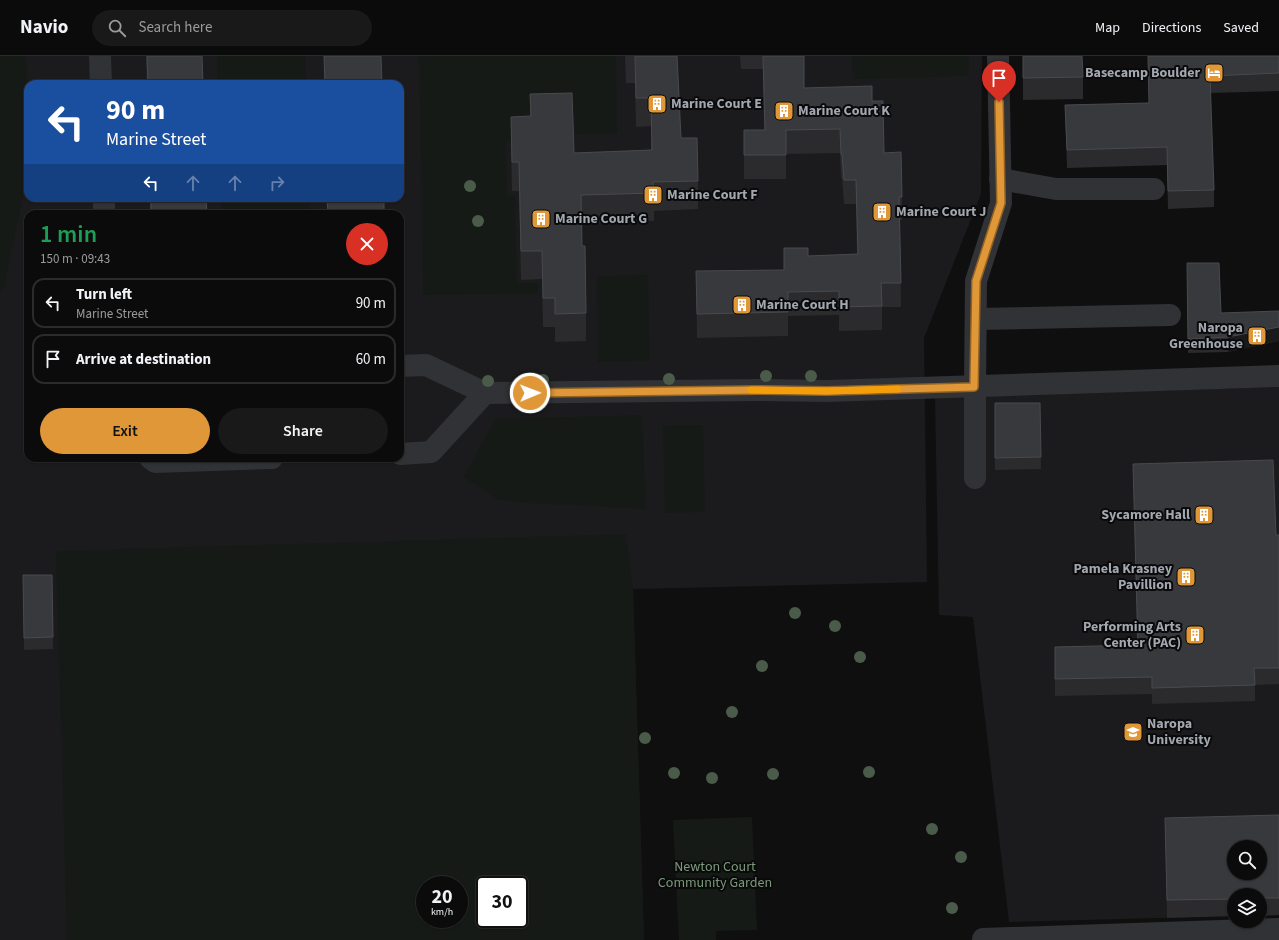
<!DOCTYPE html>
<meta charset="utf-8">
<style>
body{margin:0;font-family:"Source Sans 3",sans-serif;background:#19191a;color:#f1f3f6;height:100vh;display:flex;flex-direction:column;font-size:15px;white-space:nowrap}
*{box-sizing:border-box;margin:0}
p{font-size:13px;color:#9a9b9d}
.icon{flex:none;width:22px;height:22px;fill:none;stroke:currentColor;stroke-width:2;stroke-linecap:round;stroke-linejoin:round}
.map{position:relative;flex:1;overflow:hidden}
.sheet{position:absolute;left:24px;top:154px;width:380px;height:252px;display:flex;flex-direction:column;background:#0b0b0c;border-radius:12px;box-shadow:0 1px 3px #0004,0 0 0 1px #2b2b2d}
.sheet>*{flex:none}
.hud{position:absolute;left:24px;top:24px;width:380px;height:122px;border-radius:12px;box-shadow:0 1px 3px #0004,0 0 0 1px #2b2b2d;background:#1a4fa0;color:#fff;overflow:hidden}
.tools{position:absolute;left:1227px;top:784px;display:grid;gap:8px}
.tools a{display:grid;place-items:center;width:40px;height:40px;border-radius:50%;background:#0b0b0c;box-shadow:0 1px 3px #0004,0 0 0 1px #2b2b2d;font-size:20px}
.speed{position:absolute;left:416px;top:820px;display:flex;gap:8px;font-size:20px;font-weight:700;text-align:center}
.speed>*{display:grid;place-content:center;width:52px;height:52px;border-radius:50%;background:#0b0b0c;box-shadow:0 1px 3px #0004,0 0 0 1px #2b2b2d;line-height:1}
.speed small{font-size:10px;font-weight:400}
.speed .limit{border:2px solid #111;border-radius:6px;background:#fff;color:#111}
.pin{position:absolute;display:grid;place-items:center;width:34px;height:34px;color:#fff;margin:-41px -17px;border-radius:50% 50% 50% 0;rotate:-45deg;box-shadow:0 0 4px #0007}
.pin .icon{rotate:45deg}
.me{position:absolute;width:44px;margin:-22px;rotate:89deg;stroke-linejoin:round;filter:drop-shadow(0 0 3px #0008)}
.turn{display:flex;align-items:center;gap:14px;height:84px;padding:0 16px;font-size:18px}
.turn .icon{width:52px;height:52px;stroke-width:2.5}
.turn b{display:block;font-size:28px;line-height:34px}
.lanes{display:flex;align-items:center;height:38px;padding:0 16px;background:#0003;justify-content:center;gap:20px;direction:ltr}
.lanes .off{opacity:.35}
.round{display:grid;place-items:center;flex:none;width:42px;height:42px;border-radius:21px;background:#19191a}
.headline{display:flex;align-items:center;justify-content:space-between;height:68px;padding:0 16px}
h1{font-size:24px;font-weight:600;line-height:30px;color:#1e9e55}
.action{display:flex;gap:8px;margin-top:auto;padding:8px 16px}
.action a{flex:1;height:46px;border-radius:24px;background:#df9738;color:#111;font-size:16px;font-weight:600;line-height:46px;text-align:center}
.action a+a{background:#19191a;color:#f1f3f6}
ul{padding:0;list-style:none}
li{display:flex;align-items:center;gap:12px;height:50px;margin:0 8px 6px;padding:0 8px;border:2px solid #2b2b2d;border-radius:12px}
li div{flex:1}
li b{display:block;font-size:15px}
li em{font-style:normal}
header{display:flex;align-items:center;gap:24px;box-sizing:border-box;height:56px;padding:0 20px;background:#0b0b0c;border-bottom:1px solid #2b2b2d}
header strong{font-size:19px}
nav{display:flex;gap:22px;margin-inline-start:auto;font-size:14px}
.search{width:280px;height:36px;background:#19191a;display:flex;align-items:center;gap:10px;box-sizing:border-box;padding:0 14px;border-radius:22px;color:#9a9b9d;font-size:15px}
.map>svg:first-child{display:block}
</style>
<header>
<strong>Navio</strong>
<div class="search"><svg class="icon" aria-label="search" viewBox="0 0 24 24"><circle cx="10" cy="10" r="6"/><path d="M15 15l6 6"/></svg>Search here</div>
<nav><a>Map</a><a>Directions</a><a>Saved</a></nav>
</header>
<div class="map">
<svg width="1279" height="884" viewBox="0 0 1279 884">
<rect width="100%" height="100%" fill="#0f0f10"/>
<g fill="#1b1b1d" fill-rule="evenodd">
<path d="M0,0H982L981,138L924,282L927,526L633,533L644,884H0ZM28,28H400V142H28ZM28,158H400V402H28ZM425,829H459V863H425ZM485,829H519V863H485Z"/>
<path d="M1279,331V859L1260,839H1234V860L1009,866L973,561L939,559L935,341ZM1234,791H1260V817H1234Z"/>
</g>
<g fill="#161a16" fill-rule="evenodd">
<polygon points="0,0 26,0 28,32 28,100 25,131 4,231 0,238"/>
<polygon points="217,0 306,0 306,28 218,28"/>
<polygon points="419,0 616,0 617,77 575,78 575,60 526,61 526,84 506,85 507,140 515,140 517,227 538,227 538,237 423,239"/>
<polygon points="852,0 969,0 969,20 853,23"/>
<polygon points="221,142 309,142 310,158 221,158"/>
<polygon points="648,219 650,305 598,306 597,220"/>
<polygon points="642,359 646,453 528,447 497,443 464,421 495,363"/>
<polygon points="703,369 705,456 665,457 663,370"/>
<path d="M626,478L633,533L644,884H67L56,495ZM425,829H459V863H425ZM485,829H519V863H485Z"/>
<polygon points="752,761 757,874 716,875 716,884 679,884 673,764"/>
</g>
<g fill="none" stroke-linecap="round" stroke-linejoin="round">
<g stroke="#313235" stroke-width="22">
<polyline points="100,0 101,28"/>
<polyline points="1000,123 1056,133 1154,133"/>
<polyline points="104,142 104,158"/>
<polyline points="976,263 1170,259"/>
<polyline points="400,310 426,309 485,337 758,334 827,335 1279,320"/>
<polyline points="400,398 431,396 485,337"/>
<polyline points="150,402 155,406 272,402"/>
<polyline points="975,422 975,331 976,225 1001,147 998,0"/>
<polyline points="983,883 1279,873"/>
</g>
</g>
<g fill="#4a5b4a">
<circle cx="470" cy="130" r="6"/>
<circle cx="478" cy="165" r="6"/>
<circle cx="766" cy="320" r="6"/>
<circle cx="811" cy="320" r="6"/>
<circle cx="669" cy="323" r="6"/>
<circle cx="543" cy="324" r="6"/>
<circle cx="488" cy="325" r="6"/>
<circle cx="795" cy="557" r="6"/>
<circle cx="835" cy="570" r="6"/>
<circle cx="860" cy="601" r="6"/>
<circle cx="762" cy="610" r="6"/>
<circle cx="732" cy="656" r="6"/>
<circle cx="645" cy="682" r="6"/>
<circle cx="869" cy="716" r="6"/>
<circle cx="674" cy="717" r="6"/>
<circle cx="773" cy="718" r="6"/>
<circle cx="712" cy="722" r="6"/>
<circle cx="932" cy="773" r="6"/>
<circle cx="961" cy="801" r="6"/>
<circle cx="952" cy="852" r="6"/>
</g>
<g fill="#2b2b2e">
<polygon points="146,0 202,0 203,28 147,28"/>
<polygon points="324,0 381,0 382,28 324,28"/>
<polygon points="625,0 677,0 681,82 698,125 698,153 654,155 654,165 582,168 582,190 586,257 586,285 555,286 555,271 543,271 542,223 521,224 519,135 512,135 511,90 511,61 530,60 530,38 574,97 651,94 651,70 636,71 635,27 626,27"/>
<polygon points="740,0 804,0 804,32 872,45 884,97 902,141 902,164 900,164 901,251 882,251 882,274 839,275 839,259 788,260 788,280 697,282 696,215 784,214 784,192 808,200 857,198 856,148 844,148 842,122 841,122 840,97 786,98 786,123 744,123 744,74 764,74 763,13 741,13"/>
<polygon points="1023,0 1083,21 1083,43 1023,44"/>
<polygon points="1148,0 1279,0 1279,35 1210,37 1214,134 1214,151 1168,153 1167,109 1067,112 1065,49 1149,47"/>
<polygon points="150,142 206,142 207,158 150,158"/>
<polygon points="1187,221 1221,257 1279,255 1279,285 1228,296 1188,297"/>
<polygon points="995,347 1040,347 1041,413 995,414"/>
<polygon points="1133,408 1276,479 1279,479 1279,628 1255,629 1255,645 1152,648 1152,638 1055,640 1055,591 1137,589"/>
<polygon points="23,519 52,519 53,593 24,594"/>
<polygon points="1279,759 1279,859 1260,860 1260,839 1234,839 1234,860 1167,862 1165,762"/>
</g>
<polygon fill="#1a1a1c" points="1279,271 1279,285 1228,296 1228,281"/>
<g fill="#38393c" stroke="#484a4e" fill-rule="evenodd">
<polygon points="147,0 202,0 203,28 148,28"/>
<polygon points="324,0 381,0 382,28 325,28"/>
<polygon points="635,0 677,0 681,82 697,82 698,125 653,126 654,137 581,139 582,190 585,190 586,257 555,258 555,242 543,242 542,195 521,195 519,106 512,106 511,61 531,60 530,38 572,37 574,97 652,94 651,42 636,42"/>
<polygon points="763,0 804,0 804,32 872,30 872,45 883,45 884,97 901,96 902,141 899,141 901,227 881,227 882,250 839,251 839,235 788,236 788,256 697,258 696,215 784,214 784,192 808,192 808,200 858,198 856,124 844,124 842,98 841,98 840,73 786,74 786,99 744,99 744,74 765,74"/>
<polygon points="1023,0 1082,0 1083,21 1023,22"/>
<polygon points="1148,0 1279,0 1279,17 1210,20 1214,134 1168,135 1167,91 1067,94 1065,49 1149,47"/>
<polygon points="151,142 206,142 207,158 151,158"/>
<polygon points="327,142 384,142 384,158 328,158"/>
<polygon points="1187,207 1219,207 1221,257 1279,255 1279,271 1228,281 1188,283"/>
<polygon points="995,347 1040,347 1041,401 995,402"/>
<polygon points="1273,404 1276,479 1279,479 1279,612 1254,612 1255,629 1152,632 1152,621 1055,623 1055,591 1138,589 1133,408"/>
<polygon points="23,519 52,519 53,581 24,582"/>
<path d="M1279,759V842H1260V839H1234V843L1167,844L1165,762ZM1234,791H1260V817H1234Z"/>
</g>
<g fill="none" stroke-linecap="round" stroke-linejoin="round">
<g stroke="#916224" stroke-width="10">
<polyline id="route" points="530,337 758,334 827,335 974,331 976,225 1001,147 999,46"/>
</g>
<use href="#route" stroke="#df9738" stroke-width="7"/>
<polyline stroke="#f59e0b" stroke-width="7" points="751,334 827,335 898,333"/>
</g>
<defs>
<g id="hotel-square" transform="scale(1)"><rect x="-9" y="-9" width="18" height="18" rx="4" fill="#df9738" stroke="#0a0a0b"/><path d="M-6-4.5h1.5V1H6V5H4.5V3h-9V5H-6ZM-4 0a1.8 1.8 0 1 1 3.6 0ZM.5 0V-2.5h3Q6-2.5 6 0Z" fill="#fff"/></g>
<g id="building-square" transform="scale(1)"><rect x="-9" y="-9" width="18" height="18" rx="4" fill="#df9738" stroke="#0a0a0b"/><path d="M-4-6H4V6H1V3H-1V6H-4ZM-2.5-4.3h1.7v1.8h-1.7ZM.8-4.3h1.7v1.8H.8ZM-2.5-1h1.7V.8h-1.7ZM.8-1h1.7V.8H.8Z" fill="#fff"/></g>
<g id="university-square" transform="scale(1)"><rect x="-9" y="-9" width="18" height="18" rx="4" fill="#df9738" stroke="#0a0a0b"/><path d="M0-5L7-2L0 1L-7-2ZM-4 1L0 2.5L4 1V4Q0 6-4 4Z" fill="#fff"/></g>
</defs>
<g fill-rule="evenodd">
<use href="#hotel-square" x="1214" y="17"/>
<use href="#building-square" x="657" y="48"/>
<use href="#building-square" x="784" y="55"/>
<use href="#building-square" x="653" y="139"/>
<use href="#building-square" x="882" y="156"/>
<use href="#building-square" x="541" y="163"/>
<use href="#building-square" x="742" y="249"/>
<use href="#building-square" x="1257" y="280"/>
<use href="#building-square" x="1204" y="459"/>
<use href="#building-square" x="1186" y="521"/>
<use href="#building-square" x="1195" y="579"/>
<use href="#university-square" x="1133" y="676"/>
</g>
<g text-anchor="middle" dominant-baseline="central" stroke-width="4" stroke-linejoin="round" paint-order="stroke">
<g font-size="14" font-weight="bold" fill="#a2a7b0" stroke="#0a0a0b" text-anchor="start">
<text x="1200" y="17" text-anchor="end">Basecamp Boulder</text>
<text x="671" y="48">Marine Court E</text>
<text x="798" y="55">Marine Court K</text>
<text x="667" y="139">Marine Court F</text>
<text x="896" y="156">Marine Court J</text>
<text x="555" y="163">Marine Court G</text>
<text x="756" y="249">Marine Court H</text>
<text x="1243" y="272" text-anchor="end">Naropa<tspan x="1243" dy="16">Greenhouse</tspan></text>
<text x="1190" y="459" text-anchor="end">Sycamore Hall</text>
<text x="1172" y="513" text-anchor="end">Pamela Krasney<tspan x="1172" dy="16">Pavillion</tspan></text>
<text x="1181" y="571" text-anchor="end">Performing Arts<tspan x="1181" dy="16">Center (PAC)</tspan></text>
<text x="1147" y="668">Naropa<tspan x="1147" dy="16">University</tspan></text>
</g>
<g font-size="14" fill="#7b997a" stroke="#0a0a0b">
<text x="715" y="811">Newton Court<tspan x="715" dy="16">Community Garden</tspan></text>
</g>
</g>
</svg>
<div class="tools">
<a><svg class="icon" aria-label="search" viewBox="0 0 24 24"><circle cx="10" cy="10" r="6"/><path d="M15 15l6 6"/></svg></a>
<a><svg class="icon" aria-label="layers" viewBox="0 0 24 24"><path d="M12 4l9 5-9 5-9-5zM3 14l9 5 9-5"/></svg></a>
</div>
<div class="speed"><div>20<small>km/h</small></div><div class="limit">30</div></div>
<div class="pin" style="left:999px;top:46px;background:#d93025"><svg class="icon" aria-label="arrive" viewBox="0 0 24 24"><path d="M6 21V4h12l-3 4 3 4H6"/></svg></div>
<svg class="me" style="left:530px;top:337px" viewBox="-20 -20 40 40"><circle r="17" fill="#df9738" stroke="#fff" stroke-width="3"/><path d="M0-11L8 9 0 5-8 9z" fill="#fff"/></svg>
<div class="hud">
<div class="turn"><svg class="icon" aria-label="left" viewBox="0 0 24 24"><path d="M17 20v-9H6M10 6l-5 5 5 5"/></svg><div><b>90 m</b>Marine Street</div></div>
<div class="lanes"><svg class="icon" aria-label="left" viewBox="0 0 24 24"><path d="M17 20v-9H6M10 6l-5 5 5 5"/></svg><svg class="icon off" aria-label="ahead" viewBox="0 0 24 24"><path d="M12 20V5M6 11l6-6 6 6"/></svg><svg class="icon off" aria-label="ahead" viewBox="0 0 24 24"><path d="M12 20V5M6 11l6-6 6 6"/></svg><svg class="icon off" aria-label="right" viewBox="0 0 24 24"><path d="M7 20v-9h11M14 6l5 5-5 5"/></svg></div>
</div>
<section class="sheet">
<div class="headline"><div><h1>1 min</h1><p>150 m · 09:43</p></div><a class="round" style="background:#d93025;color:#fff"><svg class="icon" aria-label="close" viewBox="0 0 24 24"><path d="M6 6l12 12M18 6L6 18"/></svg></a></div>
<ul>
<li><svg class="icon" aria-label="left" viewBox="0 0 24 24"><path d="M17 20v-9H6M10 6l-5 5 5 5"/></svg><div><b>Turn left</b><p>Marine Street</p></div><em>90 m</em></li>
<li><svg class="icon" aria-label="arrive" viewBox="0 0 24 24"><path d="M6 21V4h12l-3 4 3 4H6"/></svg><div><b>Arrive at destination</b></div><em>60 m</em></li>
</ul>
<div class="action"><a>Exit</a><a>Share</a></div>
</section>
</div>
